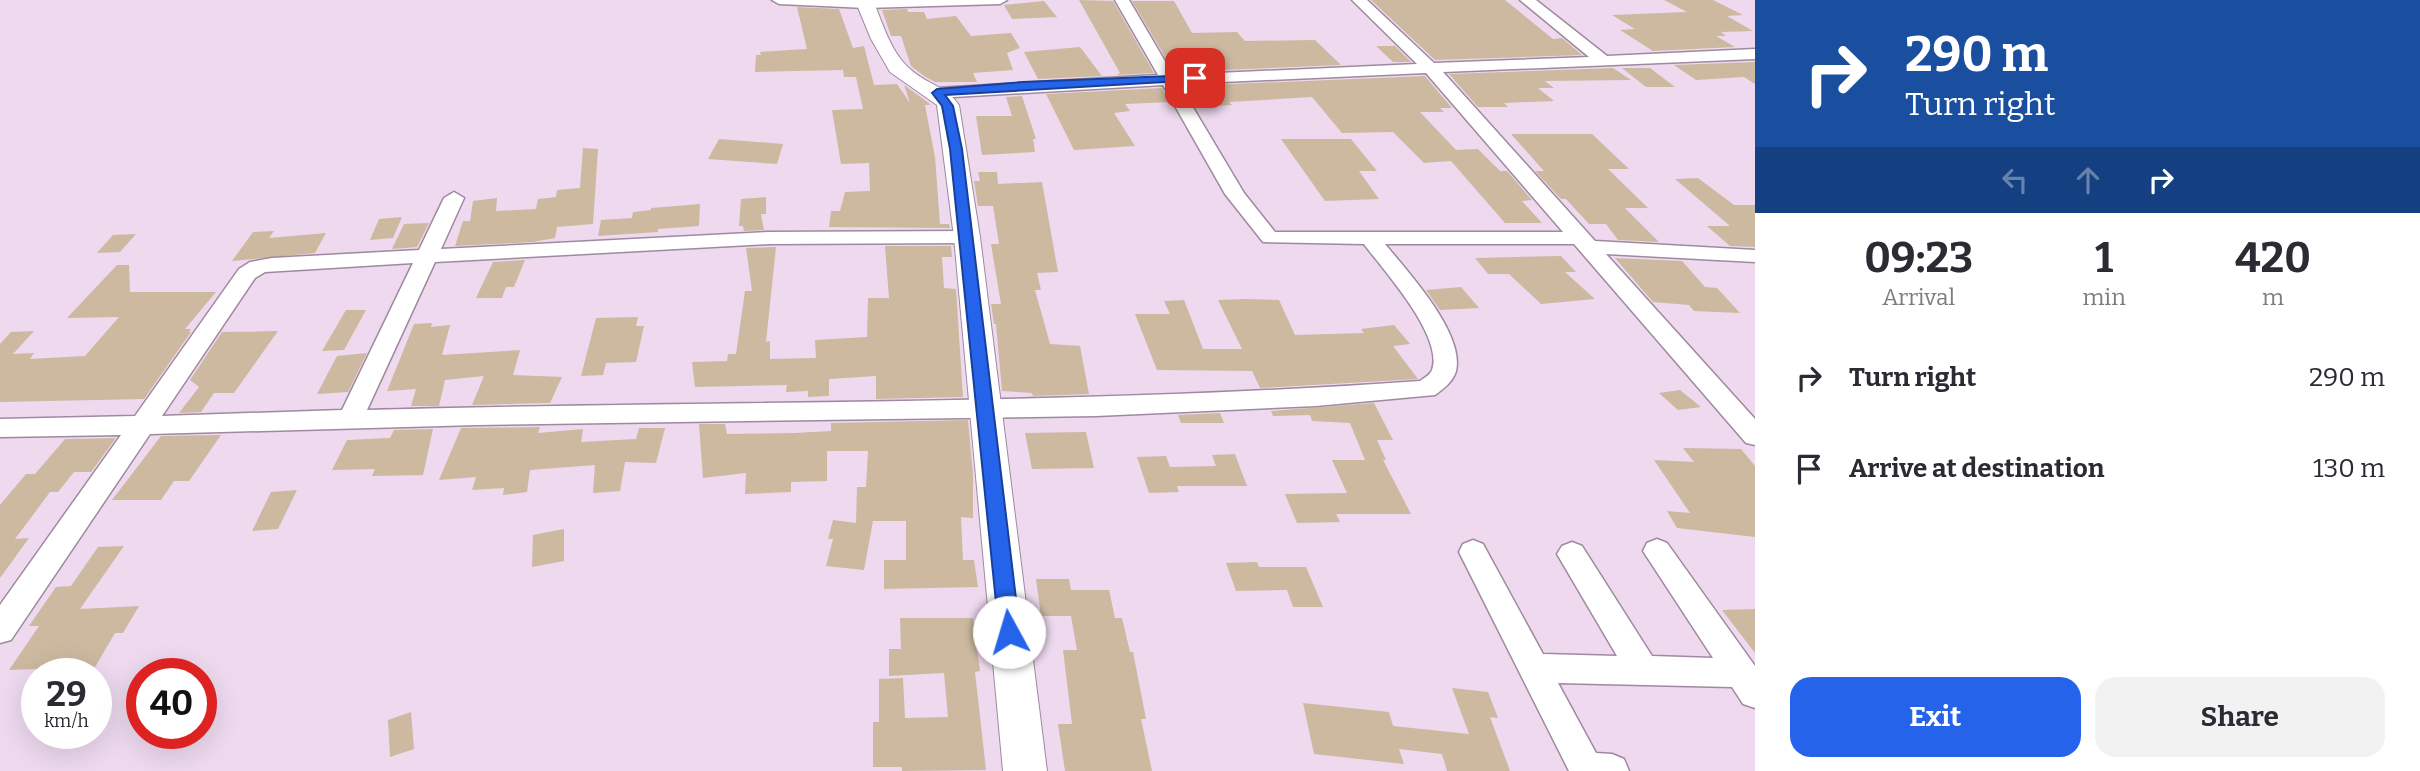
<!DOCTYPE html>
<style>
body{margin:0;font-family:Bitter,serif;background:#f2f2f3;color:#2b2b33;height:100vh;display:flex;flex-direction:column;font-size:26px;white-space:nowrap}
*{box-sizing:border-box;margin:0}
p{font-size:23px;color:#7c7c81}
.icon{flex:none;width:38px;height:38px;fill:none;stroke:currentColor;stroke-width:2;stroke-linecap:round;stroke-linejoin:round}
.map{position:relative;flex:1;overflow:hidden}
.sheet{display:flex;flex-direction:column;background:#fff;width:665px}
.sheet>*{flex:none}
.top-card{background:#1a4fa0;color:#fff;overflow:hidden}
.speed{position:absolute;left:21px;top:658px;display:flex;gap:14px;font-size:35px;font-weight:700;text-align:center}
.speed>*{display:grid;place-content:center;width:91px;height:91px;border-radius:50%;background:#fff;box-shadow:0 7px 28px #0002;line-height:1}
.speed small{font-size:18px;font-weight:400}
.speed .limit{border:10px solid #d22;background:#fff;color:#111}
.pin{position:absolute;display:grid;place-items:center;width:60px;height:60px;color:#fff;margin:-30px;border-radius:14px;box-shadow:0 4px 10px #0006}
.me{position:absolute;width:77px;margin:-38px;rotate:354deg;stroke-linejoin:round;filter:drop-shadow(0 0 5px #0008)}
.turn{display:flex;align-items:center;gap:24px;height:147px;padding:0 35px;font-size:32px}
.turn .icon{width:91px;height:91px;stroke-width:2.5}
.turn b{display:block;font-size:49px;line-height:60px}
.lanes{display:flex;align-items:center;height:66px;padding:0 35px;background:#0003;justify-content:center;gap:35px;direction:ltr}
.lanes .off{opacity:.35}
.eta{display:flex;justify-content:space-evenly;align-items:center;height:119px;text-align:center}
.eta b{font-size:42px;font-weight:700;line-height:49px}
.action{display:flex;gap:14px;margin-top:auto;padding:14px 35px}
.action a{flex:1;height:80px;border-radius:21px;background:#2563eb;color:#fff;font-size:28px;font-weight:700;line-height:80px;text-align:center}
.action a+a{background:#f2f2f3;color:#2b2b33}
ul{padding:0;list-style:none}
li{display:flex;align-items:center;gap:21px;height:91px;padding:0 35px}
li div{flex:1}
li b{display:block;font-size:26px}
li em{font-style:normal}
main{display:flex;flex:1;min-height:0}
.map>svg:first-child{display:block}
</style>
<main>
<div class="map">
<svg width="1755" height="771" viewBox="0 0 1755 771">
<rect width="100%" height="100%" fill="#eed9ef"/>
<g fill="#ccb9a0">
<polygon points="1079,0 1113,1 1154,73 1117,75 1120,73"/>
<polygon points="1371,0 1505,0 1553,39 1562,38 1582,55 1435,60"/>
<polygon points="1664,0 1713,0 1743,15 1727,16 1753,31 1721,32 1726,36 1716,36 1735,47 1653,51 1620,30 1635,29 1612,15 1687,12"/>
<polygon points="1044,1 1057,17 1012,19 1004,5"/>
<polygon points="1132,1 1174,1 1192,33 1237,32 1245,41 1315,40 1341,65 1174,72"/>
<polygon points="797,7 839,9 853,48 864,46 874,85 897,84 910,103 904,85 929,103 930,105 925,105 935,157 940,224 949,224 950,228 829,227 831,211 840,211 845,192 870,191 869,163 841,164 832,110 863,109 856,77 844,77 843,70 755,72 756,55 761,55 760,52 807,49"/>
<polygon points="907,9 908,12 924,12 927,19 956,16 971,36 1011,33 1020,48 1007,53 1013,70 973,73 977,82 935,82 924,76 911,66 901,36 891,36 882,10"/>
<polygon points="1376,46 1395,46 1411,62 1393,62"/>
<polygon points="1080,47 1102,76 1038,79 1024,52"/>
<polygon points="1755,62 1755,84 1744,77 1696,80 1674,65"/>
<polygon points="1613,68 1631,80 1545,81 1554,88 1538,88 1554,101 1504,103 1508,107 1478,107 1449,74"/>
<polygon points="1622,68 1650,68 1675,87 1646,87"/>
<polygon points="1425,76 1452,108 1440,108 1444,112 1420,112 1456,150 1478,149 1500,171 1507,171 1532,200 1522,201 1542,223 1505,223 1451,161 1424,163 1393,132 1342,133 1312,97 1229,102 1232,105 1196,107 1184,86"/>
<polygon points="1162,88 1170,102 1125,104 1130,111 1114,113 1135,146 1074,150 1046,94"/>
<polygon points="1022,96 1036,139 1033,139 1035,152 982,155 976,116 1012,116 1006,97"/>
<polygon points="1511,134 1592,134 1629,169 1608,169 1648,208 1625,208 1659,242 1618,240 1606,224 1589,224 1566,199 1561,199 1535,171 1544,171"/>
<polygon points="719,139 783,144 777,164 708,159"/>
<polygon points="1281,139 1351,139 1377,171 1359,171 1379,199 1325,201"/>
<polygon points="583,148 598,149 593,224 557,227 555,238 533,242 455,246 463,221 470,221 473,201 497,198 496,211 536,209 538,199 556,197 557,190 580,188"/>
<polygon points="978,172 997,172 998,184 1042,182 1058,272 1037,273 1041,290 1035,290 1050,344 1080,346 1089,394 1033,396 1032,393 1002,391 996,324 994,324 991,304 1001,304 991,244 999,244 993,206 978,206 974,181 980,181"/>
<polygon points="1698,178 1734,205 1755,205 1755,247 1730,246 1707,226 1730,226 1675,179"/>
<polygon points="766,197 766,214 761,214 764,230 744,231 743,226 739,226 741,199"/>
<polygon points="700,204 699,226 658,229 658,232 598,236 601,220 632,218 633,212 651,210 651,208"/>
<polygon points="402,217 393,238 370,240 379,219"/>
<polygon points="429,223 417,247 392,249 404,224"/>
<polygon points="274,231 269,238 326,233 315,253 232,261 253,232"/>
<polygon points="136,234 120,252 97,253 113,235"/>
<polygon points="885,246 951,246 952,257 942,257 944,288 956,289 963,397 876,399 876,376 829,379 829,396 808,397 808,391 786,392 787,385 695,387 692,362 727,361 728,354 736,354 745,291 752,291 746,248 776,247 766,342 770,341 770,359 816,358 815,340 867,337 868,298 889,298"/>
<polygon points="1561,256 1576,272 1565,272 1595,299 1541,304 1509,274 1488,274 1475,258"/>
<polygon points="1615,258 1682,261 1705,287 1717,288 1740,313 1694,311 1689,305 1653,302"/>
<polygon points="525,260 514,287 506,287 502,298 476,298 493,262"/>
<polygon points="117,265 129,265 130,292 216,292 185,329 191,329 189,332 191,332 144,399 0,402 0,344 11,332 34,331 13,354 34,353 30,359 85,356 119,317 67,318"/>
<polygon points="1461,287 1479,308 1440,310 1426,290"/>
<polygon points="1246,299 1279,300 1295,335 1364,333 1361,329 1394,325 1410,344 1393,346 1418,379 1260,388 1252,371 1157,370 1135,314 1170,314 1164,301 1184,300 1203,349 1242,349 1218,300"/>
<polygon points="346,310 366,310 344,350 322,351"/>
<polygon points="638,317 636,326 644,326 636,362 606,363 603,375 581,376 596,318"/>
<polygon points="432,323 431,327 450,325 442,355 520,350 513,375 562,377 550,403 472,405 484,376 445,380 439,406 411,406 416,389 387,391 414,324"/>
<polygon points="278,331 234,393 214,393 201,412 179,413 199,387 190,380 222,332"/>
<polygon points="367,353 348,392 317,394 337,356"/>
<polygon points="1680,390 1701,407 1678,410 1659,393"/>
<polygon points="1374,403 1393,440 1377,440 1386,460 1383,460 1411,514 1336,514 1340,522 1297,523 1285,494 1347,493 1332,460 1365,460 1350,423 1312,421 1310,415 1273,416 1271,411"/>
<polygon points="1220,413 1224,423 1181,423 1178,415"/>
<polygon points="968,420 973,474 973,518 961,517 963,560 974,560 978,587 884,589 884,560 906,560 906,521 873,521 864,570 826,566 833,539 828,539 833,520 856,523 857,487 866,487 868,451 827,451 827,481 791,482 791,492 745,494 746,473 703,478 699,424 725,424 727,434 795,433 831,431 831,423"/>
<polygon points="540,427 538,433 583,429 581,442 636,439 639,428 665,428 656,463 625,462 620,491 593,493 595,465 530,470 527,492 503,495 504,488 472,490 476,477 439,480 461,428"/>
<polygon points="433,429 423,475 372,476 375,469 332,470 347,440 390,438 394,430"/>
<polygon points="1086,432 1094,468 1032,469 1025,433"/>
<polygon points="221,435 189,481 174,481 161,500 112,500 161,436"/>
<polygon points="116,438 91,472 74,472 58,492 50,492 15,539 29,538 0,578 0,505 26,474 35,474 65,439"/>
<polygon points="1683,448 1741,449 1755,466 1755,537 1677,528 1667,511 1690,513 1654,460 1694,462"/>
<polygon points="1235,454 1247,486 1177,486 1179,492 1149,493 1137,457 1166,456 1170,467 1216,466 1212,455"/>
<polygon points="297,490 278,529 252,531 271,492"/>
<polygon points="564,529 564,561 532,567 533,535"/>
<polygon points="124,546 80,609 139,606 123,633 115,633 95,667 9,670 39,626 29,626 56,587 71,586 98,547"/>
<polygon points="1257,562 1259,567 1306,567 1323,607 1293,607 1287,590 1236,591 1226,563"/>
<polygon points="1036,579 1069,579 1071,590 1109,590 1115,618 1122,618 1130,652 1133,652 1146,719 1141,719 1152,771 1065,771 1058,724 1072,724 1063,650 1077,650 1071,616 1041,616"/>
<polygon points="1755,609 1755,653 1722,610"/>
<polygon points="900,618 973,618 980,671 975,672 986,770 902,771 902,767 873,767 873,722 879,722 879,679 903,678 905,718 948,717 944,673 889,676 889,649 901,649"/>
<polygon points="1452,688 1488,692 1498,718 1490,717 1510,771 1447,771 1442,754 1399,749 1404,764 1314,754 1303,703 1389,712 1393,726 1469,734"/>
<polygon points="411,712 414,749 390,757 388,720"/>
</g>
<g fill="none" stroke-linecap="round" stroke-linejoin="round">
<g stroke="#9e8a9f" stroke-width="3">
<g id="minor">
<polygon points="772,0 1007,0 1000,4 866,8 779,4"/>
<path d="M1115,0H1129L1173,75L1417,64L1352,0H1367L1434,63L1589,57L1520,0H1536L1607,56L1755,49V59L1443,72L1595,241L1755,250V262L1606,254L1755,419V445L1746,443L1574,244H1385C1407,271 1465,333 1456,371C1453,382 1443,389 1435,395L1316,406L1096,416L477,425L150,434L11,640L0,643V605L121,435L0,437V419L135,416L239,269L250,262L272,258L419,250L444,198L454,192L464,198L441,249L769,232L967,231L974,233L977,237L974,241L967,243L769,244L435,262L367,410C719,400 1070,406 1420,381C1424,378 1430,375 1432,370C1444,336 1383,270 1364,244L1263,242L1225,194L1163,85L937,98L929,93L937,88L1158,75ZM1426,73L1563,232H1275L1244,193L1179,84ZM413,263L342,410L162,416L255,278L265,272Z"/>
<polygon points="1657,539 1667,543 1755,666 1755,708 1743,704 1732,687 1558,683 1596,753 1612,754 1624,759 1629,771 1569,771 1459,552 1463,544 1473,540 1483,544 1543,654 1617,656 1557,554 1562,546 1572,542 1582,546 1652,656 1713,658 1643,551 1647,543"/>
</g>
</g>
<g stroke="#9e8a9f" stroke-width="2">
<path id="tertiary" d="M855,0H873C882,22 891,53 910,69C926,84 946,86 959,105L980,237L1047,771H1003L954,237L937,105L890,72L871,39Z"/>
</g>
<use href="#minor" fill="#fff" fill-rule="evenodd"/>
<use href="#tertiary" fill="#fff" fill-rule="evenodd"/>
</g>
<polygon fill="#2563eb" stroke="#184099" stroke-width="2" points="1195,75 1198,76 1198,80 945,95 953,106 962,149 1020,632 1017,638 1009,641 1002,638 999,632 950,149 942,106 932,93 937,89 1023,82"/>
</svg>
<div class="speed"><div>29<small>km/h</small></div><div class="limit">40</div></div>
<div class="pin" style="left:1195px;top:78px;background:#d93025"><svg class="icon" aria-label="arrive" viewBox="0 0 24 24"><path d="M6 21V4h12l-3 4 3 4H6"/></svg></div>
<svg class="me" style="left:1009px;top:632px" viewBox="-20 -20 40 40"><circle r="19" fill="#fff"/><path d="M0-13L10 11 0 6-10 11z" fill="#2563eb"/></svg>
</div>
<section class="sheet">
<div class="top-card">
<div class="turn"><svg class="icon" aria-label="right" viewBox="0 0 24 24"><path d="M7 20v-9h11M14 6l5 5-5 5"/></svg><div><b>290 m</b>Turn right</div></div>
<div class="lanes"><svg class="icon off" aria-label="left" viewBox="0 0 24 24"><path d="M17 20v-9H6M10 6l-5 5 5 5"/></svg><svg class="icon off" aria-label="ahead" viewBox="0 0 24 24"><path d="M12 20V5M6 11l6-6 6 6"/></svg><svg class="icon" aria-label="right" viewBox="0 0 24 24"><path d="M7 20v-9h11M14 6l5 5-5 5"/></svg></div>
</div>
<div class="eta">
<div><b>09:23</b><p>Arrival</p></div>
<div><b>1</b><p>min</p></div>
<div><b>420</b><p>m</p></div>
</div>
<ul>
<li><svg class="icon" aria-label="right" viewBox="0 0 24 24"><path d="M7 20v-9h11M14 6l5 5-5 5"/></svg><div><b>Turn right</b></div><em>290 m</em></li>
<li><svg class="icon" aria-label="arrive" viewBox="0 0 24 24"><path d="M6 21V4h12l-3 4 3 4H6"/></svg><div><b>Arrive at destination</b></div><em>130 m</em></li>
</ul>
<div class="action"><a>Exit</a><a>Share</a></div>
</section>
</main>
